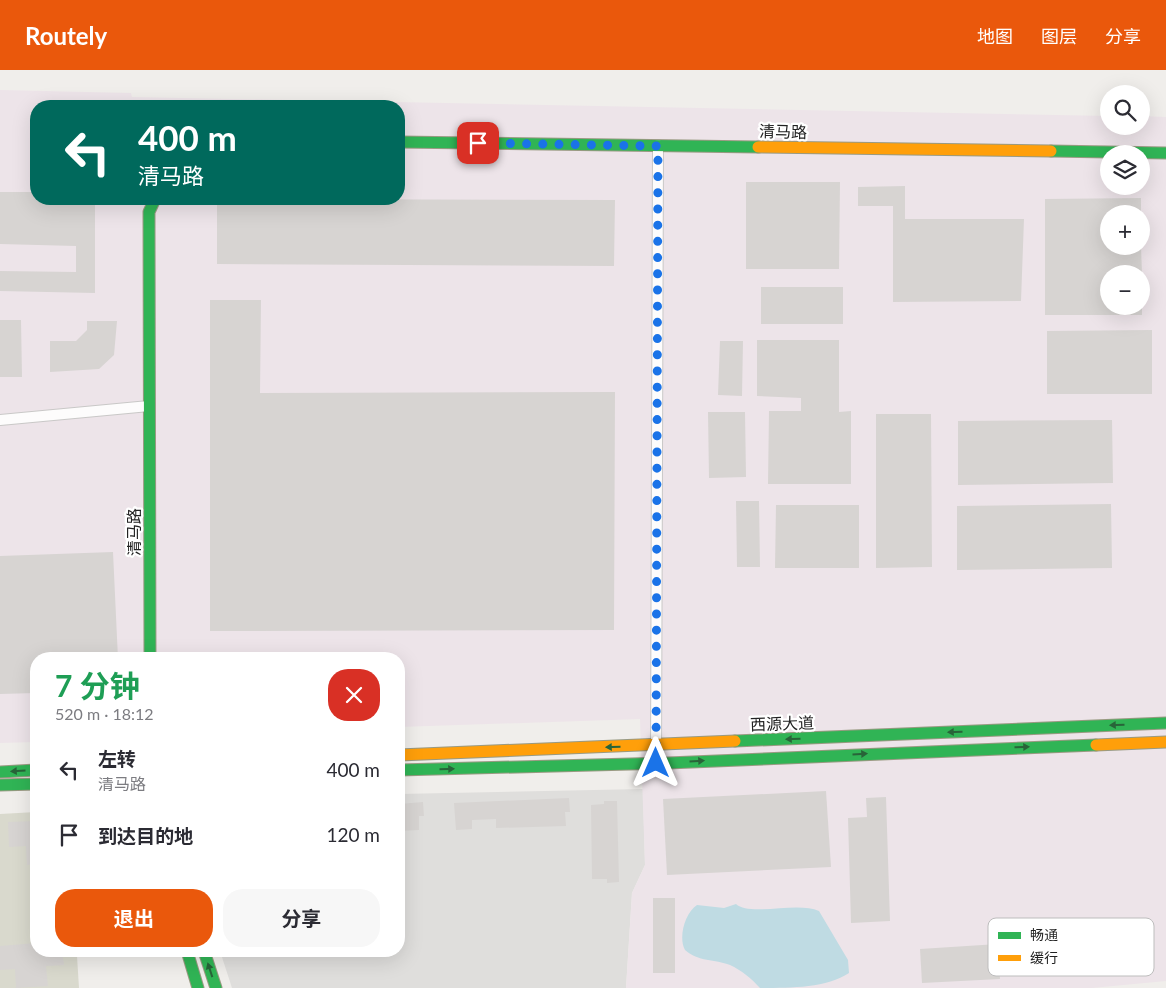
<!DOCTYPE html>
<html lang="zh">
<meta charset="utf-8">
<style>
body{margin:0;font-family:Lato,"Noto Sans SC",sans-serif;background:#f7f7f7;color:#2b2b33;height:100vh;display:flex;flex-direction:column;font-size:19px;white-space:nowrap}
*{box-sizing:border-box;margin:0}
p{font-size:16px;color:#7c7c81}
.icon{flex:none;width:28px;height:28px;fill:none;stroke:currentColor;stroke-width:2;stroke-linecap:round;stroke-linejoin:round}
.map{position:relative;flex:1;overflow:hidden}
.sheet{position:absolute;left:30px;top:582px;width:375px;height:305px;display:flex;flex-direction:column;background:#fff;border-radius:20px;box-shadow:0 5px 20px #0002}
.sheet>*{flex:none}
.hud{position:absolute;left:30px;top:30px;width:375px;height:105px;border-radius:20px;box-shadow:0 5px 20px #0002;background:#00695c;color:#fff;overflow:hidden}
.buttons{position:absolute;left:1100px;top:15px;display:grid;gap:10px}
.buttons a{display:grid;place-items:center;width:50px;height:50px;border-radius:50%;background:#fff;box-shadow:0 5px 20px #0002;font-size:25px}
.pin{position:absolute;display:grid;place-items:center;width:42px;height:42px;color:#fff;margin:-21px;border-radius:10px;box-shadow:0 2px 8px #0006}
.me{position:absolute;width:55px;margin:-28px;rotate:0deg;stroke-linejoin:round;filter:drop-shadow(0 0 4px #0008)}
.turn{display:flex;align-items:center;gap:18px;height:105px;padding:0 25px;font-size:22px}
.turn .icon{width:65px;height:65px;stroke-width:2.5}
.turn b{display:block;font-size:35px;line-height:42px}
.round{display:grid;place-items:center;flex:none;width:52px;height:52px;border-radius:20px;background:#f7f7f7}
.summary{display:flex;align-items:center;justify-content:space-between;height:85px;padding:0 25px}
h1{font-size:30px;font-weight:700;line-height:38px;color:#1e9e55}
.cta{display:flex;gap:10px;margin-top:auto;padding:10px 25px}
.cta a{flex:1;height:58px;border-radius:20px;background:#ea580c;color:#fff;font-size:20px;font-weight:700;line-height:58px;text-align:center}
.cta a+a{background:#f7f7f7;color:#2b2b33}
ul{padding:0;list-style:none}
li{display:flex;align-items:center;gap:15px;height:65px;padding:0 25px}
li div{flex:1}
li b{display:block;font-size:19px}
li em{font-style:normal}
header{display:flex;align-items:center;gap:30px;box-sizing:border-box;height:70px;padding:0 25px;background:#ea580c;color:#fff}
header strong{font-size:24px}
nav{display:flex;gap:28px;margin-inline-start:auto;font-size:18px}
.map>svg:first-child{display:block}
</style>
<header>
<strong>Routely</strong>
<nav><a>地图</a><a>图层</a><a>分享</a></nav>
</header>
<div class="map">
<svg width="1166" height="918" viewBox="0 0 1166 918">
<rect width="100%" height="100%" fill="#f0eeeb"/>
<polygon fill="#dfdedc" points="643,719 645,795 632,823 626,918 232,918 220,881 399,881 399,724"/>
<path fill="#ede4e9" fill-rule="evenodd" d="M0,20L131,23L132,27L1109,46V56H1141V46L1166,47V911L1092,918H626L632,823L645,795L640,649L399,657V589H36V672L0,673ZM36,36H399V129H36ZM1109,84H1141V116H1109ZM1109,144H1141V176H1109ZM1109,204H1141V236H1109Z"/>
<polygon fill="#d9d9cd" points="36,742 36,881 127,881 77,886 79,918 0,918 0,744"/>
<path fill="#bfdbe3" d="M736,834C750,847 797,831 819,841L848,890L849,903C827,918 790,918 760,918C752,909 741,900 730,895C715,889 698,892 685,880C678,867 685,843 697,835L724,838Z"/>
<g fill="#d7d4d2">
<polygon points="746,112 840,112 839,199 746,199"/>
<polygon points="905,116 905,149 1024,149 1021,231 893,232 893,136 858,136 858,117"/>
<polygon points="0,122 36,122 36,129 95,129 95,223 0,221 0,201 76,202 76,176 0,174"/>
<polygon points="1141,128 1141,144 1109,144 1109,176 1141,176 1142,204 1109,204 1109,236 1142,236 1142,245 1045,245 1045,129"/>
<polygon points="217,129 615,130 614,196 217,194"/>
<rect x="761" y="217" width="82" height="37"/>
<polygon points="210,230 261,230 260,323 615,322 614,560 210,561"/>
<polygon points="0,250 21,250 22,307 0,307"/>
<polygon points="87,251 117,251 114,285 99,299 50,302 50,271 76,271 87,260"/>
<polygon points="1152,260 1152,324 1047,324 1047,261"/>
<polygon points="757,270 839,270 839,342 851,341 851,414 768,414 769,341 801,341 801,328 757,326"/>
<polygon points="720,271 743,271 742,326 718,325"/>
<polygon points="708,342 745,342 746,407 709,408"/>
<polygon points="876,344 931,344 932,497 876,498"/>
<polygon points="1112,350 1113,413 958,415 958,351"/>
<polygon points="736,431 759,431 760,497 737,497"/>
<polygon points="1111,434 1112,498 957,500 957,436"/>
<polygon points="776,435 859,435 859,498 775,498"/>
<polygon points="113,482 118,589 36,589 36,623 0,624 0,486"/>
<polygon points="826,721 831,797 667,805 663,729"/>
<polygon points="886,727 890,851 851,853 848,748 867,747 866,728"/>
<polygon points="569,728 570,742 565,742 566,756 496,758 496,749 472,750 472,759 456,760 454,733"/>
<polygon points="604,731 617,731 619,812 607,813 607,809 592,809 591,735 604,734"/>
<polygon points="423,732 424,746 419,746 419,760 399,761 399,734"/>
<polygon points="36,751 36,794 27,795 26,776 9,777 8,752"/>
<rect x="653" y="828" width="22" height="75"/>
<polygon points="36,873 36,881 62,881 64,895 46,896 48,916 16,918 15,899 0,900 0,876"/>
<polygon points="998,874 1000,909 922,913 920,879"/>
</g>
<g fill="none" stroke-linecap="round" stroke-linejoin="round">
<g stroke="#c9c8c7" stroke-width="12">
<g id="street">
<polyline points="0,350 149,336"/>
<polyline points="656,693 658,75"/>
</g>
</g>
<g stroke="#999a82" stroke-width="13">
<g id="fast">
<polyline points="399,72 758,77"/>
<polyline points="1051,81 1166,83"/>
<polyline points="150,589 149,142 155,129"/>
<polyline points="735,671 1166,653"/>
<polyline points="399,700 668,693 1096,675"/>
<polyline points="0,702 36,700"/>
<polyline points="0,715 36,714"/>
<polyline points="187,881 198,918"/>
<polyline points="204,881 216,918"/>
</g>
</g>
<g stroke="#999a82" stroke-width="13">
<g id="slow">
<polyline points="758,77 1051,81"/>
<polyline points="1096,675 1166,672"/>
<polyline points="399,685 735,671"/>
</g>
</g>
<use href="#street" stroke="#fdfcfc" stroke-width="10"/>
<use href="#fast" stroke="#30b455" stroke-width="11"/>
<use href="#slow" stroke="#ff9f0a" stroke-width="11"/>
</g>
<defs><path id="oneway-solid" d="M-6-.8H1V-3.2L6.5 0L1 3.2V.8H-6Z" transform="scale(1.25)"/></defs>
<g fill="#286439">
<use href="#oneway-solid" transform="translate(1117 655) rotate(178)"/>
<use href="#oneway-solid" transform="translate(955 662) rotate(178)"/>
<use href="#oneway-solid" transform="translate(793 669) rotate(178)"/>
<use href="#oneway-solid" transform="translate(613 677) rotate(178)"/>
<use href="#oneway-solid" transform="translate(1022 677) rotate(-2)"/>
<use href="#oneway-solid" transform="translate(860 684) rotate(-3)"/>
<use href="#oneway-solid" transform="translate(697 691) rotate(-3)"/>
<use href="#oneway-solid" transform="translate(447 699) rotate(-2)"/>
<use href="#oneway-solid" transform="translate(18 701) rotate(177)"/>
<use href="#oneway-solid" transform="translate(210 900) rotate(-108)"/>
</g>
<g fill="none" stroke-linecap="round" stroke-linejoin="round">
<polyline stroke="#1a73e8" stroke-width="9" stroke-dasharray="0 16.2" points="478,73 658,76 656,693"/>
</g>
<g text-anchor="middle" dominant-baseline="central" stroke-width="4.5" stroke-linejoin="round" paint-order="stroke">
<g font-size="16" fill="#222" stroke="#fff">
<text transform="translate(783 61) rotate(1)">清马路</text>
<text transform="translate(133 462) rotate(-90)">清马路</text>
<text transform="translate(782 653) rotate(-2)">西源大道</text>
</g>
</g>
<rect x="988" y="848" width="166" height="58" rx="8" fill="#fff" stroke="#bdbdbd" stroke-width="1"/>
<rect x="998" y="862" width="23" height="7" fill="#30b455"/>
<rect x="998" y="885" width="23" height="6" fill="#ff9f0a"/>
<g font-size="14" fill="#222">
<text x="1030" y="870">畅通</text>
<text x="1030" y="893">缓行</text>
</g>
</svg>
<div class="buttons">
<a><svg class="icon" aria-label="search" viewBox="0 0 24 24"><circle cx="10" cy="10" r="6"/><path d="M15 15l6 6"/></svg></a>
<a><svg class="icon" aria-label="layers" viewBox="0 0 24 24"><path d="M12 4l9 5-9 5-9-5zM3 14l9 5 9-5"/></svg></a>
<a>+</a>
<a>−</a>
</div>
<div class="pin" style="left:478px;top:73px;background:#d93025"><svg class="icon" aria-label="arrive" viewBox="0 0 24 24"><path d="M6 21V4h12l-3 4 3 4H6"/></svg></div>
<svg class="me" style="left:656px;top:693px" viewBox="-20 -20 40 40"><path d="M0-17L14 15 0 8-14 15z" fill="#1a73e8" stroke="#fff" stroke-width="4"/></svg>
<div class="hud">
<div class="turn"><svg class="icon" aria-label="left" viewBox="0 0 24 24"><path d="M17 20v-9H6M10 6l-5 5 5 5"/></svg><div><b>400 m</b>清马路</div></div>
</div>
<section class="sheet">
<div class="summary"><div><h1>7 分钟</h1><p>520 m · 18:12</p></div><a class="round" style="background:#d93025;color:#fff"><svg class="icon" aria-label="close" viewBox="0 0 24 24"><path d="M6 6l12 12M18 6L6 18"/></svg></a></div>
<ul>
<li><svg class="icon" aria-label="left" viewBox="0 0 24 24"><path d="M17 20v-9H6M10 6l-5 5 5 5"/></svg><div><b>左转</b><p>清马路</p></div><em>400 m</em></li>
<li><svg class="icon" aria-label="arrive" viewBox="0 0 24 24"><path d="M6 21V4h12l-3 4 3 4H6"/></svg><div><b>到达目的地</b></div><em>120 m</em></li>
</ul>
<div class="cta"><a>退出</a><a>分享</a></div>
</section>
</div>
